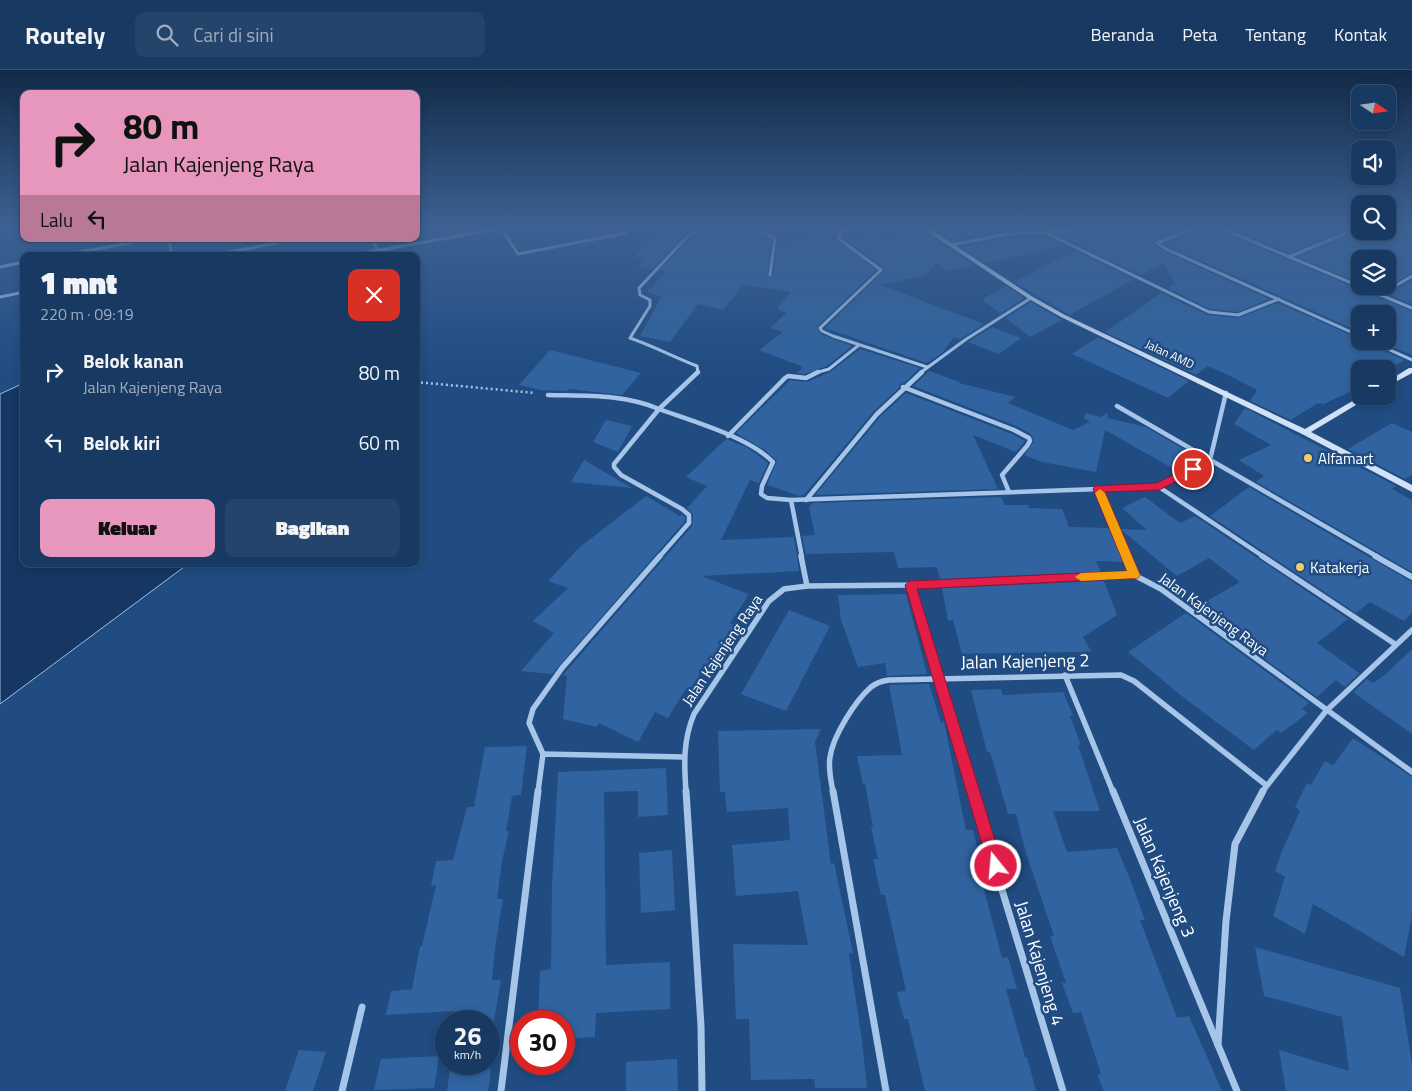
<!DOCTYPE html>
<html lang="id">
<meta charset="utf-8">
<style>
body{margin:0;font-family:"Titillium Web",sans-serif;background:#25446b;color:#f1f3f6;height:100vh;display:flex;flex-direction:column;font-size:19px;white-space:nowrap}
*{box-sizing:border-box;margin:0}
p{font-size:16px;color:#9facbe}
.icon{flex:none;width:28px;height:28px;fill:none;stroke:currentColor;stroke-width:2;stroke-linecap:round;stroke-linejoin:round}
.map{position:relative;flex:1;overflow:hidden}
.details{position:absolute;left:20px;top:182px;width:400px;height:315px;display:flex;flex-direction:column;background:#183962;border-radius:10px;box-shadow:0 2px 8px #0003,0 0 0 1px #365377}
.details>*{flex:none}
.guide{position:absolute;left:20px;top:20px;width:400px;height:152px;border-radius:10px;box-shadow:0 2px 8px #0003,0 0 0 1px #365377;background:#e797bd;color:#111;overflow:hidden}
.needle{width:32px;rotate:103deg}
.tools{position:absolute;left:1351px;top:15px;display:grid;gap:10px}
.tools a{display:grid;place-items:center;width:45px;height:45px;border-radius:10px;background:#183962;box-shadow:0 2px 8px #0003,0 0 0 1px #365377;font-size:25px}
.speed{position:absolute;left:435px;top:940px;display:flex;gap:10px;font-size:25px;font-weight:700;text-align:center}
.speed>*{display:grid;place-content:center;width:65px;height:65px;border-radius:50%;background:#183962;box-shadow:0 2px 8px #0003,0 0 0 1px #365377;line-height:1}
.speed small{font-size:12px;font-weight:400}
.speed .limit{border:8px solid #d22;background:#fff;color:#111}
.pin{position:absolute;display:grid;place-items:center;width:42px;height:42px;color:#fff;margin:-21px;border:2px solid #fff;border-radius:50%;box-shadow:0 1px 5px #0007}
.me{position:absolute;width:55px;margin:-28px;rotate:343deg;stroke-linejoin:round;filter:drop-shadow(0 0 4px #0008)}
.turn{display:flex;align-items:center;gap:18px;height:105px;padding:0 20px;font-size:22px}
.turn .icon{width:65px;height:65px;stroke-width:2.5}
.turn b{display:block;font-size:35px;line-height:42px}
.then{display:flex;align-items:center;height:48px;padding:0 20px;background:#0003;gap:10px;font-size:19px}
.round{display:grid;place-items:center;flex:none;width:52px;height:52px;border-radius:10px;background:#25446b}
.head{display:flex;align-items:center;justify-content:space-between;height:85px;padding:0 20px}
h1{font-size:30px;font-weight:800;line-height:38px}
.cta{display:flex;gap:10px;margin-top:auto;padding:10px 20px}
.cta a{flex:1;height:58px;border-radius:10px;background:#e797bd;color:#111;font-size:20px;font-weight:800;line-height:58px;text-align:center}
.cta a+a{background:#25446b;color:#f1f3f6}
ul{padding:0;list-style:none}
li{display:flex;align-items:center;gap:15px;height:70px;padding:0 20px}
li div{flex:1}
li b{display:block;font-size:19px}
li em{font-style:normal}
header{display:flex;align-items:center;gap:30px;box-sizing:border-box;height:70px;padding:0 25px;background:#183962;border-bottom:1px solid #365377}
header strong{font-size:24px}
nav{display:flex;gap:28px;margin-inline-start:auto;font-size:18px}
.search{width:350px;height:45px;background:#25446b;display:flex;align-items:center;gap:12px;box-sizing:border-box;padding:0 18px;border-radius:10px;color:#9facbe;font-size:19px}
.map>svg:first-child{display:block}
</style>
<header>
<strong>Routely</strong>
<div class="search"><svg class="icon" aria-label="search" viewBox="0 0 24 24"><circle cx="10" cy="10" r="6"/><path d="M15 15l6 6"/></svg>Cari di sini</div>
<nav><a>Beranda</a><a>Peta</a><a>Tentang</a><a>Kontak</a></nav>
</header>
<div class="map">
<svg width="1412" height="1021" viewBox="0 0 1412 1021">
<rect width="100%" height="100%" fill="#204c82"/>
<polygon fill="#163761" stroke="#9ac0ea" points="24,313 24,494 188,494 0,634 0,324"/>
<g fill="#30639f">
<polygon points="663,158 695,158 684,165 652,199 638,196 643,189 634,187"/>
<polygon points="705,158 739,158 771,170 767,205 769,208 773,205 778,169 786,172 823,159 876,200 817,257 821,264 852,276 827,296 805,304 797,303 803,297 759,280 783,262 770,258 786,243 777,238 791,222 743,215 723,240 698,234 670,272 640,266 661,227 647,222 666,202 660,200 689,170"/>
<polygon points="933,158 1060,158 1006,161 952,171"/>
<polygon points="1078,158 1183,158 1156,170 1154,175 1165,182 1269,229 1238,242 1210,239 1168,218 1175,213 1163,193 1141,205 1082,177 1090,173 1089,171 1076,174 1058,165 1077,164 1079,161"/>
<polygon points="1196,158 1217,158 1219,161 1412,241 1412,285 1379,271 1388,271 1388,244 1360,244 1360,262 1164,174 1194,161"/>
<polygon points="1230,158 1349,158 1289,183"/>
<polygon points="1388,158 1412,158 1412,203 1380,221 1369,216 1388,216 1388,189 1360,189 1360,213 1298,187 1360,161 1388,161"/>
<polygon points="921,159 974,195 947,201 937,193 926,205 881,215 984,254 960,269 954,267 943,282 927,293 825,258 884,201 883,197 846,170 874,162 883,169"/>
<polygon points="1044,166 1065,176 985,193 960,177 1007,167"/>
<polygon points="1075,181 1134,209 1070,245 1014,212"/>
<polygon points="1412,210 1412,234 1388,224"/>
<polygon points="1006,216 1024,228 1000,244 982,229"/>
<polygon points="1161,223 1208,245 1238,248 1278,233 1360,269 1360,271 1367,271 1369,274 1404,290 1389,299 1360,299 1360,317 1324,334 1318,333 1291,350 1250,331 1257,320 1228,305 1208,296 1196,305 1105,262"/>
<polygon points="1031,232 1060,249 1062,250 1030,267 1006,248"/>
<polygon points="992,257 1021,268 999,284 968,272"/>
<polygon points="1098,267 1189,311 1168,328 1072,284"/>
<polygon points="860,279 920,298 904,313 900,314 899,318 874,341 804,425 799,426 767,415 777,391 765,380 736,363 790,310 807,312 830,302"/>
<polygon points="550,280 641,303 622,325 568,319 567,321 541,320 519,315"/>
<polygon points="930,300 929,301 960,312 959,313 1015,327 1008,333 1073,360 1090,352 1084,348 1086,343 1101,347 1108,343 1107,348 1146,357 1192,384 1172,398 1105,360 1096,402 1042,392 1024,385 1034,372 1031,364 1016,356 913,316"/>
<polygon points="906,323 1012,364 1025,371 1016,382 973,365 998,419 815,425 880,347"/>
<polygon points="1245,338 1396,416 1392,419 1412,430 1412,502 1256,412 1264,406 1239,390 1271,375 1234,354"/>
<polygon points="606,350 632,356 618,382 593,372"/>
<polygon points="1392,353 1412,362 1412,405 1405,409 1348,379"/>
<polygon points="726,369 748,378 768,393 759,413 750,410 721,470 794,467 799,501 702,506 748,524 746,529 730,553 735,555 710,595 707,593 689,621 685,620 668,648 655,642 638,672 599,653 597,657 563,649 567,606 563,605 692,456 693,444 687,438 707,416 686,407"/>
<polygon points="584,390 632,418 571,412"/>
<polygon points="1249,417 1412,512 1412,543 1404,551 1370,532 1356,543 1210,446"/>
<polygon points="646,426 680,446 682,444 685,447 685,451 552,604 521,601 554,563 533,551 568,518 548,511 580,477"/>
<polygon points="1001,427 1005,435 1028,435 1029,438 1062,439 1069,457 1110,458 1123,492 1096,491 1101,502 940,509 937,497 898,498 894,482 806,484 802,466 815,465 809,437 813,433"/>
<polygon points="1145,427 1180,453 1195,446 1348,549 1317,573 1359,603 1345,617 1336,610 1317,627 1195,538 1240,512 1209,488 1177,506 1120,459 1147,460 1122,438"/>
<polygon points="1104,511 1117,545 1083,567 1091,581 1081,582 962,584 953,550 948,551 942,518"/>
<polygon points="906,524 927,604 887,606 885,593 858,597 841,550 838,525"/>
<polygon points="789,540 830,556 786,641 741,624"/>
<polygon points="1186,543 1309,633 1302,639 1308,643 1281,663 1277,660 1254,680 1188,631 1128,582"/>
<polygon points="1412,579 1412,664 1353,622 1367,609 1373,613 1385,605"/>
<polygon points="929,614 941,653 944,652 966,760 973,760 980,789 976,789 1002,888 1008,887 1017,919 1006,919 1025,987 1027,987 1036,1021 925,1021 908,949 904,949 897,922 906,921 885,825 881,825 873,789 878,789 871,757 873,757 865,714 863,714 857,686 902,685 889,615"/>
<polygon points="1001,619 1003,625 1063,622 1073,645 1070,646 1081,675 1078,675 1100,741 1053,741 1067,782 1117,778 1130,809 1145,850 1140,850 1177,948 1189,946 1222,1021 1104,1021 1097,1005 1101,1004 1081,942 1073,943 1062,913 1066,913 1050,866 1054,866 1026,783 1016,744 1008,744 990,682 987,682 971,620"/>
<polygon points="821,659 815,672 831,794 834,793 853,883 849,884 862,970 867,1018 815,1018 814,1009 751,1010 749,949 736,949 733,874 808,875 798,821 736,826 732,775 790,770 788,738 727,742 725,722 720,722 718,661"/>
<polygon points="1353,668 1412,707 1412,846 1404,887 1313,834 1305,864 1273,846 1285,807 1275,801 1282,781 1300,741 1295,737 1307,713 1311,715 1325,691 1333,696"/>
<polygon points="527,676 521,725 512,726 506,761 509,761 502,791 497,829 503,829 496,871 492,910 501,910 494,951 452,951 454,941 386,945 391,921 412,919 420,876 422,876 436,815 431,816 436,791 453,790 467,737 474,737 485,677"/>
<polygon points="666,698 668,745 638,747 638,721 604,722 606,895 670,892 670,939 596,943 595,967 564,969 564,951 538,951 540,901 551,899 552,815 558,702"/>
<polygon points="672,780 675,840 641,843 639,783"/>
<polygon points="1255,877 1400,918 1412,994 1412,1021 1286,1021 1279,980 1349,1001 1342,947 1264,926"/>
<polygon points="299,980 326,982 313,1021 285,1021"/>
<polygon points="439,986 434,1018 374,1020 381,989"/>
<polygon points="677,989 678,1021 626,1021 626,992"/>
<polygon points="491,999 488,1021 447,1021 450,1000"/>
</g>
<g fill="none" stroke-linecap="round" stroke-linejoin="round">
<polyline stroke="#a7c5e8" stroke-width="2.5" stroke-dasharray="2 3" stroke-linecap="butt" points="416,312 535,323"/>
<g stroke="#a7c5e8" stroke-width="3">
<polyline points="501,158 518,184 626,163"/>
<polyline points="753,158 775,168 770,205"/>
<polyline points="848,158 840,163 839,169 881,200 820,258 822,261 833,266 927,297"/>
<polyline points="1193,158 1157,173 1166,179 1360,266"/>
<polyline points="1220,158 1412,238"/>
<polyline points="1046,163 1209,242 1238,245 1279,229"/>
<polyline points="169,169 172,186"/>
<polyline points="372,169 377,180"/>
<polyline points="951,175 1007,164 1076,161"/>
<polyline points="57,186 153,169"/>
<polyline points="208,186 298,169"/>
<polyline points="347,186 502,158"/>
<polyline points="1289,187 1358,158"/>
<polyline points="0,197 24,192"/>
<polyline points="1380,225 1412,206"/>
<polyline points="0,227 24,222"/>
<polyline points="1370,271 1412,290"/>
<path d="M698,303L697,296C674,287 653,276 630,268L650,236V230L640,225L639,218L687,167L702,158"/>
<polyline points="815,303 829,299 859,275"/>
<polyline points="920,303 965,270 1031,228"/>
</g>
<g stroke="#a7c5e8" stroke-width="4.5">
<polyline points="903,317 1014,360 1029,368 1030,371 1027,376 1002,405 1009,422"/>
<path d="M548,325C586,326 623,324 659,339L698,302"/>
<polyline points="1117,336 1378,487"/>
<polyline points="728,366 785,308 788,306 806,308 818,302"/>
<polyline points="1159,417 1264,487"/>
<polyline points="806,430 877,344 922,302"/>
<path d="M659,487L689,453V445L682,439L621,405L614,397V394L659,339C692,351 749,367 773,392L762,416L761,424L767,428L791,430"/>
<polyline points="802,487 791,430 1099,419"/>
<polyline points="1127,487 1099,419 1159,417 1210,390 1226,323"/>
</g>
<g stroke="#a7c5e8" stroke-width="5.5">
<polyline points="801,486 807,516"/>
<polyline points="1126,486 1134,505"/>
<polyline points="1262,486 1395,574"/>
<polyline points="1375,486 1412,507"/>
<polyline points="910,515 973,722"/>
<polyline points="1065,605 1113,722"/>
<polyline points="543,684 529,653 533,639 562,598 660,486"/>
<polyline points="538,722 543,684 684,687"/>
<path d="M686,722C684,694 683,670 694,644L769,531L784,519L807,516L910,515L1134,505L1161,519L1412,702"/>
<path d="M833,722C831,710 828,699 830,687C833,666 855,631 871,617C876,613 882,611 889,610L1121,605L1134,611L1266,715"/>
<polyline points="1262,722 1326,641 1412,560"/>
</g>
<g stroke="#a7c5e8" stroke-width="7">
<polyline points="686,721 701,956 702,1021"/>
<polyline points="833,721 886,1021"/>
<polyline points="972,721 1063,1021"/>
<polyline points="1113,721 1237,1021"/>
<polyline points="1218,975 1226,851 1235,774 1263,721"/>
<polyline points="342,1021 362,937"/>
<polyline points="501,1021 538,721"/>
</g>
<g fill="#d1e2f7" fill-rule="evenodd">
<polygon points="922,158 929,158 1033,227 1065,245 1305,359 1361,326 1371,326 1311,362 1412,415 1412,422 1302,364 1061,247 1029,229"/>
<polygon points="1409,298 1412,298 1412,303 1388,316 1388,311"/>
</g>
</g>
<linearGradient id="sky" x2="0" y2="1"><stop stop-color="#122a48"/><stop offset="0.52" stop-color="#3c6192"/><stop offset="1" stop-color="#3c6192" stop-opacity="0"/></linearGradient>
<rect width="1412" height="301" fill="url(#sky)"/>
<polygon fill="#e11d48" stroke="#92132f" points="1193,395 1198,399 1197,401 1159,420 1105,422 1140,505 1138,508 917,519 1003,796 1001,801 996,803 990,801 905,515 910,511 1127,501 1093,419 1095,416 1157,413"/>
<polygon fill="#f59e0b" points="1100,419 1105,423 1140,505 1138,508 1081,511 1075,507 1081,503 1127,501 1095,423"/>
<g fill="#f5ca68" stroke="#204c82" stroke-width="2">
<circle cx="1308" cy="388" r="5"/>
<circle cx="1300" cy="497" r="5"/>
</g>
<g text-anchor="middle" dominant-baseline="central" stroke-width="5" stroke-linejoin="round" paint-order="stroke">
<g font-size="12" fill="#fff" stroke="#204c82">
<text transform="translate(1170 284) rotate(25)">Jalan AMD</text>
</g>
<g font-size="15" fill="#fff" stroke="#204c82" text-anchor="start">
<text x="1318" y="388">Alfamart</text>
<text x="1310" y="497">Katakerja</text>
</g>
<g font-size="15" fill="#fff" stroke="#204c82">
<text transform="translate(1214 544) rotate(36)">Jalan Kajenjeng Raya</text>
<text transform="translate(722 580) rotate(-56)">Jalan Kajenjeng Raya</text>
</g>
<g font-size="18" fill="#fff" stroke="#204c82">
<text transform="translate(1025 591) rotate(-1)">Jalan Kajenjeng 2</text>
<text transform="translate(1165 807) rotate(67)">Jalan Kajenjeng 3</text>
<text transform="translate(1040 893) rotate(73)">Jalan Kajenjeng 4</text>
</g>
</g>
</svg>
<div class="tools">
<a><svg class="needle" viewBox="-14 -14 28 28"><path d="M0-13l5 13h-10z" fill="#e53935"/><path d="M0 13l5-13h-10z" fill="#9facbe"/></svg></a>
<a><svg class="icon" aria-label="sound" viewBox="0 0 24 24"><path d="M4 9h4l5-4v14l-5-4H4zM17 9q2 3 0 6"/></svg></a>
<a><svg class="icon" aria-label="search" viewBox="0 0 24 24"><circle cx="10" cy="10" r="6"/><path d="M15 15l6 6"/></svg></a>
<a><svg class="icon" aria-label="layers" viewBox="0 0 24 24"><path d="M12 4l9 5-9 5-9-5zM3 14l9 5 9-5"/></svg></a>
<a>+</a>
<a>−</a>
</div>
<div class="speed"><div>26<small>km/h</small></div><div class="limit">30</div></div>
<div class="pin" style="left:1193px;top:399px;background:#d93025"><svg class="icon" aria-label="arrive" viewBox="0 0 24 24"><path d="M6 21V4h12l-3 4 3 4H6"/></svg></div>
<svg class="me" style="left:996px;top:796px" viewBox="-20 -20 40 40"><circle r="17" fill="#e11d48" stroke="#fff" stroke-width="3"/><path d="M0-11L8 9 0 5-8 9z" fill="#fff"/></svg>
<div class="guide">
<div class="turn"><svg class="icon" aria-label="right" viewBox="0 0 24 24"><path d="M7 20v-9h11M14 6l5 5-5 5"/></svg><div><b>80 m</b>Jalan Kajenjeng Raya</div></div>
<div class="then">Lalu<svg class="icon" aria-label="left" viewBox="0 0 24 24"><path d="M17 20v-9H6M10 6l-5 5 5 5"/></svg></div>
</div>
<section class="details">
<div class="head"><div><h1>1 mnt</h1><p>220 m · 09:19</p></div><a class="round" style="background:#d93025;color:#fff"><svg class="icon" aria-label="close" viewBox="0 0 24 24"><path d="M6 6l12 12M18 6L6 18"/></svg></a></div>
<ul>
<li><svg class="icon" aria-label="right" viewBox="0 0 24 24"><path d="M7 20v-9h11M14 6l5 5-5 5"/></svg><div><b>Belok kanan</b><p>Jalan Kajenjeng Raya</p></div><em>80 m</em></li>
<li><svg class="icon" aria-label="left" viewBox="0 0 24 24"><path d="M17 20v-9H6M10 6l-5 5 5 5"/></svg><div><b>Belok kiri</b></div><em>60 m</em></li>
</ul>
<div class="cta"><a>Keluar</a><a>Bagikan</a></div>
</section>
</div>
